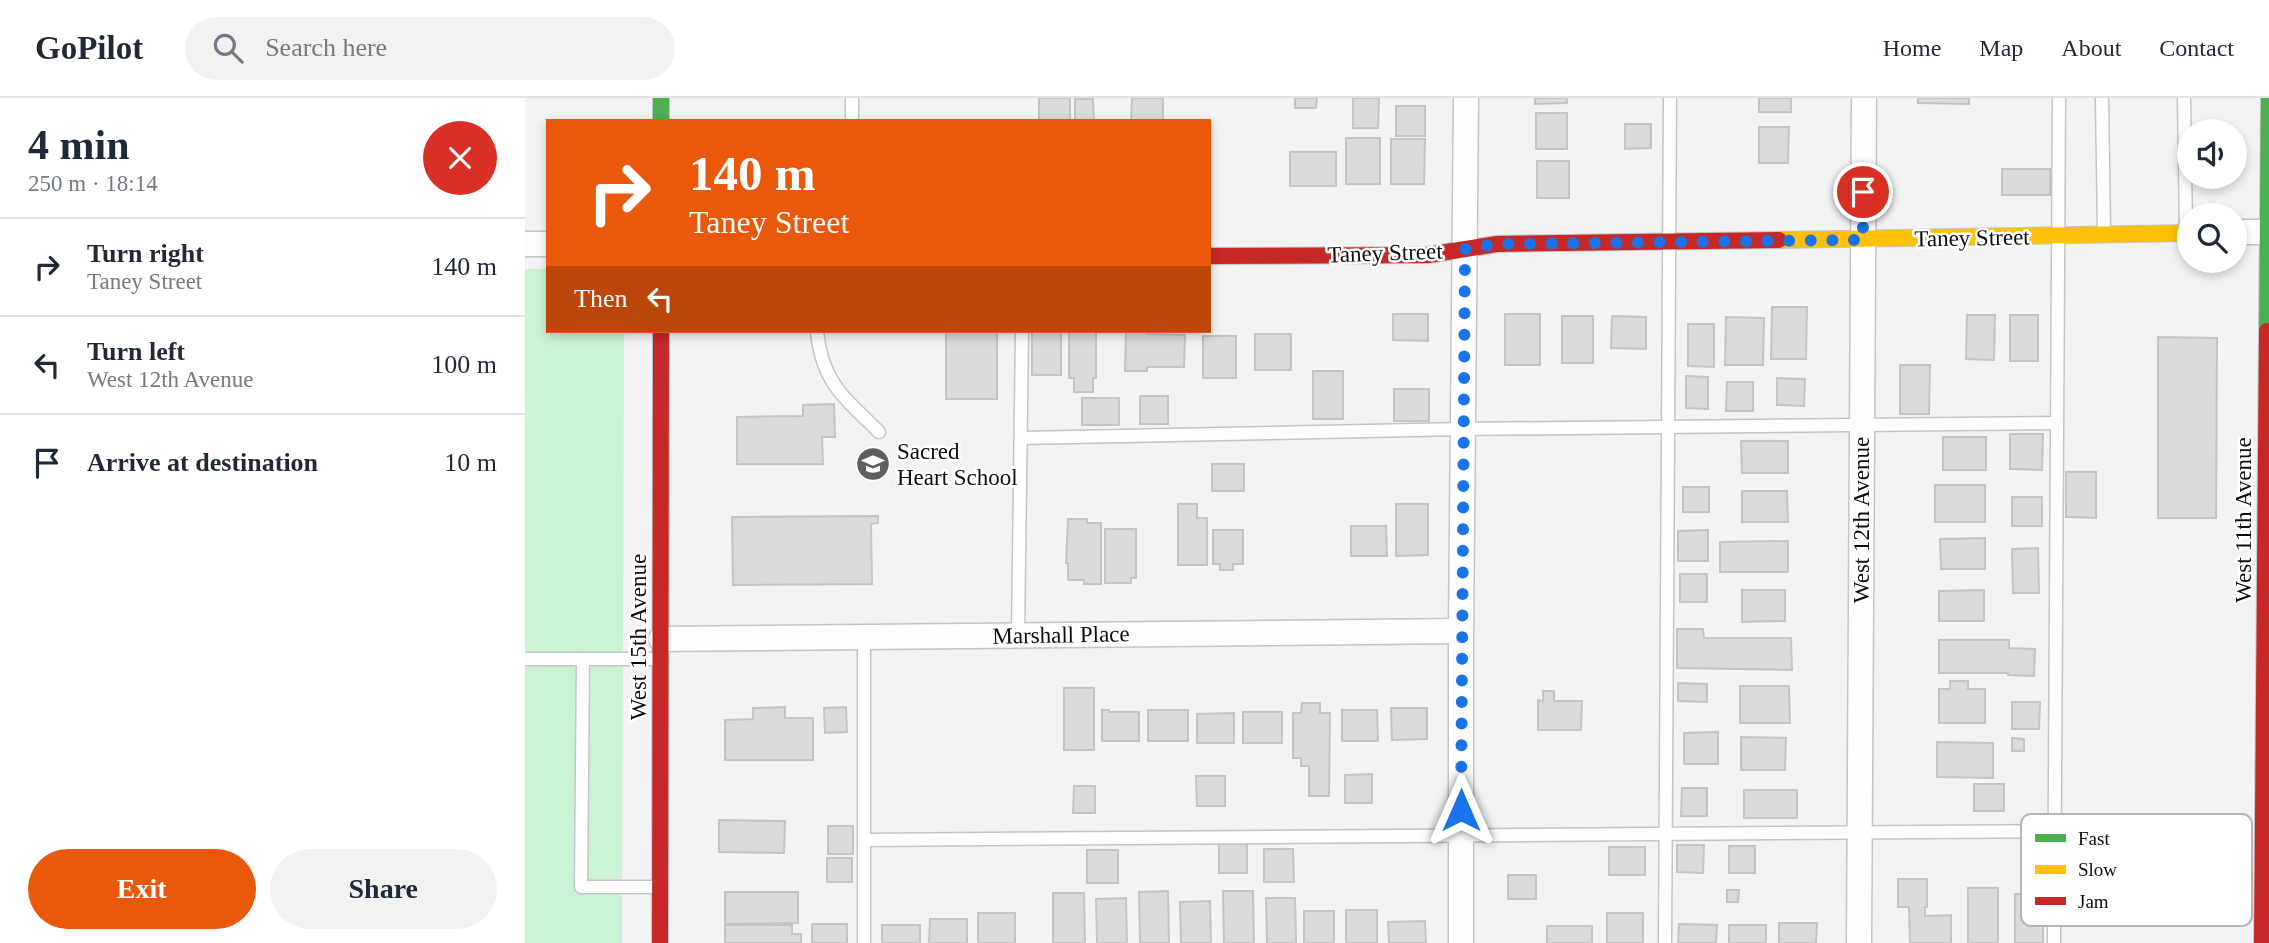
<!DOCTYPE html>
<meta charset="utf-8">
<style>
body{margin:0;font-family:"Times New Roman",serif;background:#f2f2f3;color:#1f2937;height:100vh;display:flex;flex-direction:column;font-size:26px;white-space:nowrap}
*{box-sizing:border-box;margin:0}
p{font-size:23px;color:#747a83}
.icon{flex:none;width:38px;height:38px;fill:none;stroke:currentColor;stroke-width:2;stroke-linecap:round;stroke-linejoin:round}
.map{position:relative;flex:1;overflow:hidden}
.side{display:flex;flex-direction:column;background:#fff;width:525px}
.side>*{flex:none}
.banner{position:absolute;left:21px;top:21px;width:665px;height:214px;border-radius:0px;box-shadow:0 4px 10px #0003;background:#ea580c;color:#fff;overflow:hidden}
.fabs{position:absolute;left:1652px;top:21px;display:grid;gap:14px}
.fabs a{display:grid;place-items:center;width:70px;height:70px;border-radius:50%;background:#fff;box-shadow:0 4px 10px #0003;font-size:35px}
.pin{position:absolute;display:grid;place-items:center;width:60px;height:60px;color:#fff;margin:-30px;border:4px solid #fff;border-radius:50%;box-shadow:0 2px 7px #0007}
.me{position:absolute;width:77px;margin:-38px;rotate:0deg;stroke-linejoin:round;filter:drop-shadow(0 0 5px #0008)}
.turn{display:flex;align-items:center;gap:24px;height:147px;padding:0 28px;font-size:32px}
.turn .icon{width:91px;height:91px;stroke-width:2.5}
.turn b{display:block;font-size:49px;line-height:60px}
.then{display:flex;align-items:center;height:66px;padding:0 28px;background:#0003;gap:14px;font-size:26px}
.round{display:grid;place-items:center;flex:none;width:74px;height:74px;border-radius:37px;background:#f2f2f3}
.head{display:flex;align-items:center;justify-content:space-between;height:119px;padding:0 28px}
h1{font-size:42px;font-weight:700;line-height:52px}
.action{display:flex;gap:14px;margin-top:auto;padding:14px 28px}
.action a{flex:1;height:80px;border-radius:42px;background:#ea580c;color:#fff;font-size:28px;font-weight:700;line-height:80px;text-align:center}
.action a+a{background:#f2f2f3;color:#1f2937}
ul{padding:0;list-style:none}
li{display:flex;align-items:center;gap:21px;height:98px;padding:0 28px;border-top:2px solid #e0e1e3}
li div{flex:1}
li b{display:block;font-size:26px}
li em{font-style:normal}
header{display:flex;align-items:center;gap:42px;box-sizing:border-box;height:98px;padding:0 35px;background:#fff;border-bottom:2px solid #e0e1e3}
header strong{font-size:33px}
nav{display:flex;gap:38px;margin-inline-start:auto;font-size:24px}
.search{width:490px;height:63px;background:#f2f2f3;display:flex;align-items:center;gap:18px;box-sizing:border-box;padding:0 24px;border-radius:38px;color:#747a83;font-size:26px}
main{display:flex;flex:1;min-height:0}
.map>svg:first-child{display:block}
</style>
<header>
<strong>GoPilot</strong>
<div class="search"><svg class="icon" aria-label="search" viewBox="0 0 24 24"><circle cx="10" cy="10" r="6"/><path d="M15 15l6 6"/></svg>Search here</div>
<nav><a>Home</a><a>Map</a><a>About</a><a>Contact</a></nav>
</header>
<main>
<section class="side">
<div class="head"><div><h1>4 min</h1><p>250 m · 18:14</p></div><a class="round" style="background:#d93025;color:#fff"><svg class="icon" aria-label="close" viewBox="0 0 24 24"><path d="M6 6l12 12M18 6L6 18"/></svg></a></div>
<ul>
<li><svg class="icon" aria-label="right" viewBox="0 0 24 24"><path d="M7 20v-9h11M14 6l5 5-5 5"/></svg><div><b>Turn right</b><p>Taney Street</p></div><em>140 m</em></li>
<li><svg class="icon" aria-label="left" viewBox="0 0 24 24"><path d="M17 20v-9H6M10 6l-5 5 5 5"/></svg><div><b>Turn left</b><p>West 12th Avenue</p></div><em>100 m</em></li>
<li><svg class="icon" aria-label="arrive" viewBox="0 0 24 24"><path d="M6 21V4h12l-3 4 3 4H6"/></svg><div><b>Arrive at destination</b></div><em>10 m</em></li>
</ul>
<div class="action"><a>Exit</a><a>Share</a></div>
</section>
<div class="map">
<svg width="1744" height="845" viewBox="0 0 1744 845">
<rect width="100%" height="100%" fill="#f1f3f5"/>
<polygon fill="#cbf3d3" points="0,171 23,171 23,233 99,233 97,845 0,845"/>
<g fill="#d9dadb" stroke="#c4c4c6" stroke-width="2">
<rect x="514" y="0" width="31" height="23"/>
<polygon points="607,0 638,0 638,23 606,23"/>
<polygon points="770,0 792,0 791,10 770,10"/>
<polygon points="828,0 854,0 853,30 828,30"/>
<polygon points="1010,0 1042,0 1042,5 1010,6"/>
<rect x="1234" y="0" width="32" height="14"/>
<polygon points="1393,0 1444,0 1444,6 1393,5"/>
<polygon points="550,1 568,1 569,23 550,23"/>
<rect x="871" y="8" width="29" height="30"/>
<rect x="1011" y="15" width="31" height="36"/>
<polygon points="1100,26 1126,26 1126,50 1100,51"/>
<polygon points="1234,29 1264,29 1263,65 1234,65"/>
<rect x="821" y="40" width="34" height="46"/>
<polygon points="866,41 900,41 899,86 866,86"/>
<rect x="765" y="54" width="46" height="34"/>
<rect x="1012" y="63" width="32" height="37"/>
<rect x="1477" y="71" width="48" height="26"/>
<polygon points="1247,209 1282,209 1281,261 1246,261"/>
<polygon points="868,216 903,216 903,243 868,242"/>
<rect x="980" y="216" width="35" height="51"/>
<polygon points="1442,217 1470,217 1469,262 1441,261"/>
<rect x="1485" y="217" width="28" height="46"/>
<rect x="1037" y="218" width="31" height="47"/>
<polygon points="1087,218 1121,219 1121,251 1086,250"/>
<polygon points="1201,219 1239,220 1238,267 1200,267"/>
<polygon points="1163,226 1189,226 1189,269 1163,268"/>
<rect x="421" y="233" width="51" height="68"/>
<rect x="507" y="233" width="29" height="44"/>
<polygon points="544,233 571,233 571,280 568,280 568,294 549,294 549,280 544,280"/>
<polygon points="601,233 623,233 623,236 660,237 659,269 622,269 622,273 600,273"/>
<rect x="730" y="236" width="36" height="36"/>
<rect x="678" y="238" width="33" height="42"/>
<polygon points="1633,239 1692,240 1691,420 1633,420"/>
<polygon points="1375,267 1405,267 1404,316 1375,316"/>
<rect x="788" y="273" width="30" height="48"/>
<polygon points="1161,278 1183,279 1183,311 1161,310"/>
<polygon points="1252,280 1280,281 1279,308 1252,307"/>
<polygon points="1202,284 1228,284 1228,313 1201,313"/>
<rect x="869" y="291" width="35" height="32"/>
<rect x="615" y="298" width="28" height="28"/>
<rect x="557" y="300" width="37" height="27"/>
<polygon points="309,306 310,339 297,339 298,366 212,366 212,319 278,318 278,307"/>
<polygon points="1485,336 1518,336 1517,372 1485,371"/>
<rect x="1418" y="339" width="43" height="33"/>
<polygon points="1216,343 1263,343 1263,375 1217,375"/>
<rect x="687" y="366" width="32" height="27"/>
<polygon points="1541,374 1571,374 1571,420 1541,419"/>
<rect x="1410" y="387" width="50" height="37"/>
<rect x="1158" y="389" width="26" height="25"/>
<polygon points="1217,393 1262,393 1263,424 1217,424"/>
<rect x="1487" y="399" width="30" height="29"/>
<polygon points="653,406 672,406 672,420 682,420 682,467 653,467"/>
<polygon points="871,406 903,406 903,457 871,458"/>
<polygon points="353,418 353,425 346,426 347,486 208,487 207,419"/>
<polygon points="543,421 562,421 562,425 576,425 576,486 559,486 559,482 543,482 543,465 541,465"/>
<polygon points="826,428 861,428 862,458 826,458"/>
<polygon points="580,431 611,431 611,480 606,480 606,485 580,485"/>
<polygon points="688,432 718,432 718,466 708,466 708,472 695,472 695,466 688,466"/>
<polygon points="1183,432 1183,463 1153,463 1153,433"/>
<polygon points="1460,440 1460,471 1416,471 1415,441"/>
<polygon points="1263,443 1263,474 1195,474 1195,444"/>
<polygon points="1513,450 1514,495 1488,495 1487,451"/>
<rect x="1155" y="476" width="27" height="28"/>
<polygon points="1217,492 1260,492 1260,523 1217,524"/>
<polygon points="1459,492 1459,523 1414,523 1414,493"/>
<polygon points="1152,531 1178,531 1179,540 1266,540 1267,572 1152,570"/>
<polygon points="1414,542 1484,542 1484,550 1510,551 1509,578 1483,577 1483,575 1414,575"/>
<polygon points="1425,583 1443,583 1443,591 1460,591 1460,625 1414,625 1414,591 1425,591"/>
<polygon points="1153,585 1182,586 1182,604 1153,603"/>
<polygon points="1215,588 1264,588 1265,625 1215,625"/>
<rect x="539" y="590" width="30" height="62"/>
<polygon points="1018,593 1029,593 1029,603 1057,603 1056,632 1013,632 1013,602 1018,603"/>
<polygon points="1487,604 1515,604 1514,631 1487,631"/>
<polygon points="777,605 795,605 795,615 805,615 804,698 784,698 784,668 776,668 776,660 768,660 768,615 776,615"/>
<polygon points="260,609 260,620 288,620 288,662 200,662 200,622 228,621 228,610"/>
<polygon points="321,609 322,634 300,635 299,610"/>
<polygon points="866,610 902,610 902,641 867,642"/>
<polygon points="577,612 584,612 584,614 614,614 614,643 577,643"/>
<rect x="623" y="612" width="40" height="31"/>
<polygon points="817,612 852,612 853,643 817,643"/>
<rect x="718" y="614" width="39" height="31"/>
<polygon points="709,615 709,645 672,645 672,616"/>
<polygon points="1193,634 1193,666 1159,666 1159,635"/>
<polygon points="1216,639 1261,640 1260,672 1216,672"/>
<polygon points="1487,640 1499,641 1499,653 1487,653"/>
<polygon points="1412,644 1468,645 1468,680 1412,679"/>
<polygon points="847,676 847,705 820,705 820,677"/>
<polygon points="671,678 700,678 700,708 672,708"/>
<rect x="1449" y="686" width="30" height="27"/>
<polygon points="549,688 570,688 570,715 548,715"/>
<polygon points="1157,690 1182,690 1182,718 1156,718"/>
<rect x="1219" y="692" width="53" height="28"/>
<polygon points="194,722 260,723 259,755 194,754"/>
<rect x="303" y="728" width="25" height="28"/>
<rect x="694" y="745" width="28" height="30"/>
<polygon points="1152,747 1179,747 1178,775 1152,774"/>
<rect x="1204" y="748" width="26" height="27"/>
<rect x="1084" y="749" width="36" height="28"/>
<polygon points="739,751 768,751 769,784 739,784"/>
<rect x="562" y="752" width="31" height="33"/>
<rect x="302" y="760" width="25" height="24"/>
<rect x="983" y="777" width="28" height="24"/>
<polygon points="1373,781 1402,781 1402,809 1400,809 1400,818 1426,817 1426,845 1385,845 1384,809 1373,809"/>
<polygon points="1503,782 1518,782 1518,845 1490,845 1490,796 1503,796"/>
<rect x="1443" y="790" width="30" height="55"/>
<polygon points="1202,792 1214,792 1213,804 1202,804"/>
<polygon points="643,793 644,845 615,845 614,794"/>
<polygon points="698,793 728,793 729,845 699,845"/>
<polygon points="200,794 273,794 273,825 200,826"/>
<polygon points="528,795 559,795 560,845 528,845"/>
<polygon points="601,800 602,845 572,845 571,801"/>
<polygon points="741,800 770,800 771,845 742,845"/>
<polygon points="685,803 686,845 656,845 655,804"/>
<rect x="821" y="812" width="31" height="33"/>
<rect x="779" y="813" width="30" height="32"/>
<rect x="453" y="815" width="37" height="30"/>
<rect x="1082" y="815" width="36" height="30"/>
<polygon points="405,821 442,821 442,845 404,845"/>
<polygon points="900,823 901,845 864,845 863,824"/>
<polygon points="1254,825 1292,825 1291,845 1254,845"/>
<rect x="287" y="826" width="35" height="19"/>
<polygon points="1154,826 1192,827 1191,845 1153,845"/>
<polygon points="200,827 267,827 267,836 276,836 276,845 200,845"/>
<rect x="357" y="827" width="38" height="18"/>
<rect x="1204" y="827" width="37" height="18"/>
<rect x="1022" y="828" width="45" height="17"/>
</g>
<g fill="none" stroke-linecap="round" stroke-linejoin="round">
<g stroke="#c4c5c6" stroke-width="15">
<g id="lane">
<polyline points="1577,0 1579,133"/>
<polyline points="1659,0 1661,133"/>
<polyline points="327,23 327,0"/>
<path d="M292,233C297,285 319,299 354,334"/>
<polyline points="497,340 938,331 1532,325"/>
<polyline points="493,537 497,233"/>
<polyline points="0,561 58,561"/>
<polyline points="132,561 58,561 56,789 135,789"/>
<polyline points="339,742 1531,733"/>
<polyline points="339,845 339,538"/>
<polyline points="1140,845 1145,0"/>
<polyline points="1529,845 1534,0"/>
</g>
</g>
<g stroke="#c4c5c6" stroke-width="27">
<g id="street">
<polyline points="1710,134 1744,134"/>
<polyline points="0,146 23,146"/>
<polyline points="136,541 936,533"/>
<polyline points="936,845 936,533 941,0"/>
<polyline points="1334,845 1339,0"/>
</g>
</g>
<g stroke="#c4c5c6" stroke-width="18">
<g id="fast">
<polyline points="136,0 136,23"/>
<polyline points="1742,233 1744,0"/>
</g>
</g>
<g stroke="#c4c5c6" stroke-width="18">
<polyline id="slow" points="1254,142 1664,135"/>
</g>
<g stroke="#c4c5c6" stroke-width="18">
<g id="jam">
<polyline points="684,158 903,157 972,146 1254,142"/>
<polyline points="135,845 136,233"/>
<polyline points="1737,845 1742,233"/>
</g>
</g>
<use href="#lane" stroke="#fdfdfe" stroke-width="12"/>
<use href="#street" stroke="#fdfdfe" stroke-width="24"/>
<use href="#fast" stroke="#4caf50" stroke-width="16"/>
<use href="#slow" stroke="#ffc107" stroke-width="16"/>
<use href="#jam" stroke="#c62828" stroke-width="16"/>
</g>
<g fill="none" stroke-linecap="round" stroke-linejoin="round">
<polyline stroke="#1a73e8" stroke-width="12" stroke-dasharray="0 21.6" points="936,712 940,151 972,146 1338,142 1338,94"/>
</g>
<defs>
<g id="school-disc" transform="scale(1.75)"><circle r="9.5" fill="#5c5e5f" stroke="#fff"/><path d="M0-5L7-2L0 1L-7-2ZM-4 1L0 2.5L4 1V4Q0 6-4 4Z" fill="#fff"/></g>
</defs>
<g fill-rule="evenodd">
<use href="#school-disc" x="348" y="366"/>
</g>
<g text-anchor="middle" dominant-baseline="central" stroke-width="5" stroke-linejoin="round" paint-order="stroke">
<g font-size="23" fill="#0c0d0e" stroke="#fff">
<text transform="translate(1447 140) rotate(-1)">Taney Street</text>
<text transform="translate(860 155) rotate(-2)">Taney Street</text>
<text transform="translate(1336 422) rotate(-90)">West 12th Avenue</text>
<text transform="translate(1718 422) rotate(-90)">West 11th Avenue</text>
<text transform="translate(536 537) rotate(-1)">Marshall Place</text>
<text transform="translate(113 539) rotate(-90)">West 15th Avenue</text>
</g>
<g font-size="23" fill="#0c0d0e" stroke="#fff" text-anchor="start">
<text x="372" y="353">Sacred<tspan x="372" dy="26">Heart School</tspan></text>
</g>
</g>
<rect x="1496" y="716" width="231" height="112" rx="10" fill="#fff" stroke="#b6b6b7" stroke-width="2"/>
<rect x="1510" y="736" width="31" height="8" fill="#4caf50"/>
<rect x="1510" y="767" width="31" height="9" fill="#ffc107"/>
<rect x="1510" y="799" width="31" height="8" fill="#c62828"/>
<g font-size="19" fill="#0c0d0e">
<text x="1553" y="747">Fast</text>
<text x="1553" y="778">Slow</text>
<text x="1553" y="810">Jam</text>
</g>
</svg>
<div class="fabs">
<a><svg class="icon" aria-label="sound" viewBox="0 0 24 24"><path d="M4 9h4l5-4v14l-5-4H4zM17 9q2 3 0 6"/></svg></a>
<a><svg class="icon" aria-label="search" viewBox="0 0 24 24"><circle cx="10" cy="10" r="6"/><path d="M15 15l6 6"/></svg></a>
</div>
<div class="pin" style="left:1338px;top:94px;background:#d93025"><svg class="icon" aria-label="arrive" viewBox="0 0 24 24"><path d="M6 21V4h12l-3 4 3 4H6"/></svg></div>
<svg class="me" style="left:936px;top:712px" viewBox="-20 -20 40 40"><path d="M0-17L14 15 0 8-14 15z" fill="#1a73e8" stroke="#fff" stroke-width="4"/></svg>
<div class="banner">
<div class="turn"><svg class="icon" aria-label="right" viewBox="0 0 24 24"><path d="M7 20v-9h11M14 6l5 5-5 5"/></svg><div><b>140 m</b>Taney Street</div></div>
<div class="then">Then<svg class="icon" aria-label="left" viewBox="0 0 24 24"><path d="M17 20v-9H6M10 6l-5 5 5 5"/></svg></div>
</div>
</div>
</main>
